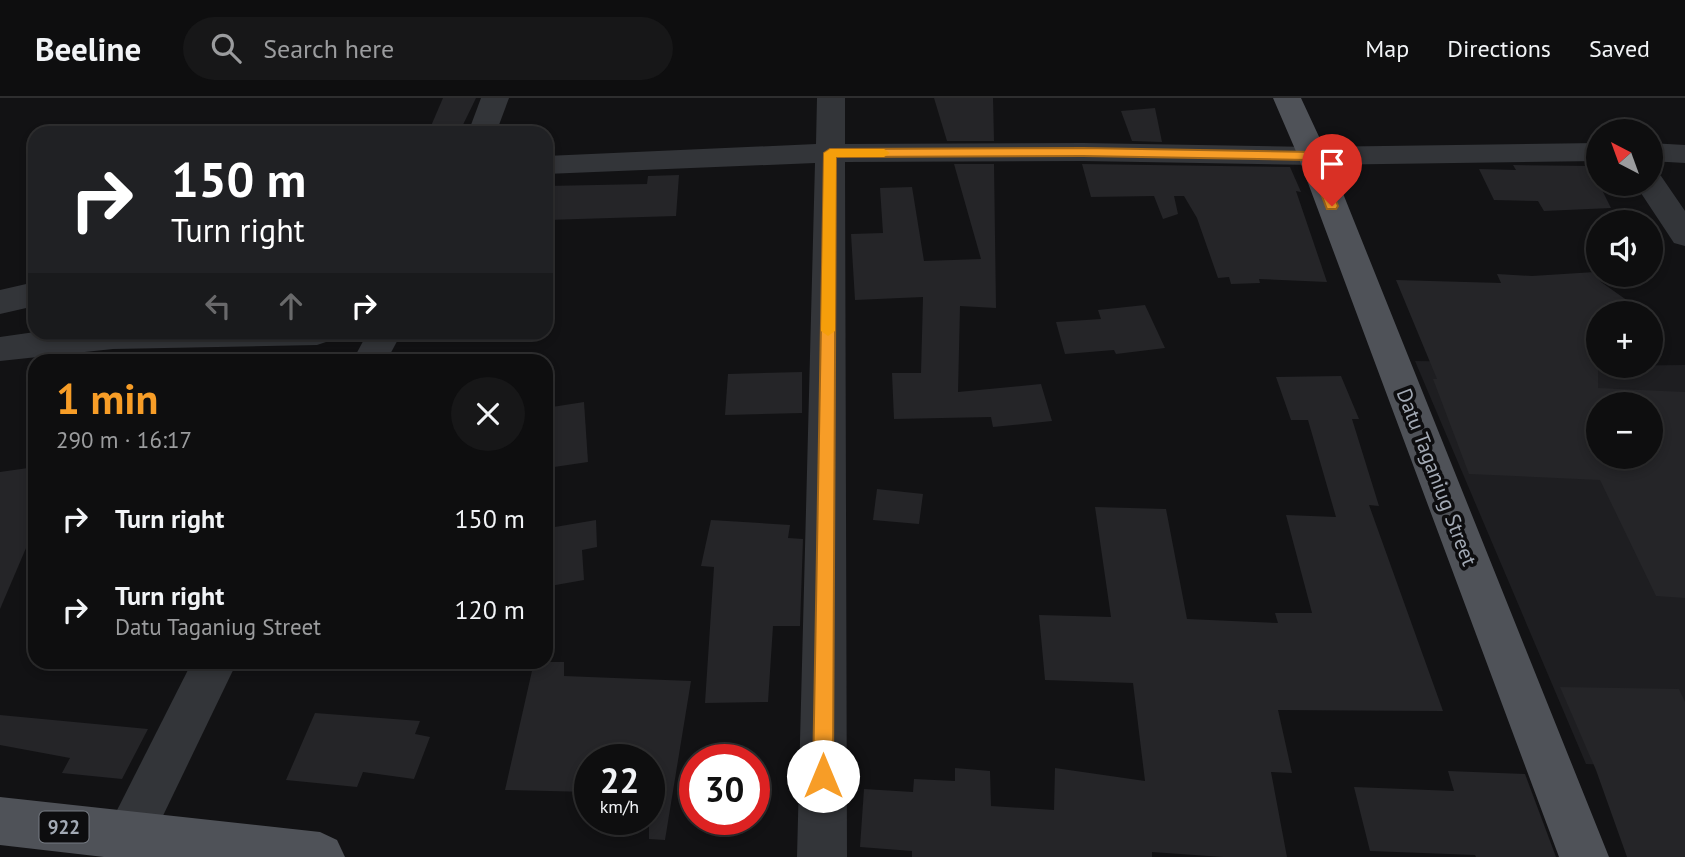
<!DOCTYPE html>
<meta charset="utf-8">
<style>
body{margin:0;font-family:"PT Sans",sans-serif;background:#171718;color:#f1f3f6;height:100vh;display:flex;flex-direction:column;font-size:26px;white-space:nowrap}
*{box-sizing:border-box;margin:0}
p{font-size:23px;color:#9b9c9e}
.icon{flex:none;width:38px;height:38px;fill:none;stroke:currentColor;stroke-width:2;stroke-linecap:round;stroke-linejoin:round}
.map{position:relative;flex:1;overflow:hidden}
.panel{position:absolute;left:28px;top:256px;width:525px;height:315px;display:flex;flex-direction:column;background:#0e0e0f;border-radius:21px;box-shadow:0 4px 10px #0003,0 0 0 2px #2e2e2f}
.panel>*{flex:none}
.top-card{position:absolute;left:28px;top:28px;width:525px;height:214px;border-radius:21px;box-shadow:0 4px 10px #0003,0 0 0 2px #2e2e2f;background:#202124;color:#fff;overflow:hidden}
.needle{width:46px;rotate:319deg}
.controls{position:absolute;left:1586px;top:21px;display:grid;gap:14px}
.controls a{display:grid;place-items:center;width:77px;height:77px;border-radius:50%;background:#0e0e0f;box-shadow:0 4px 10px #0003,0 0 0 2px #2e2e2f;font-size:35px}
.speed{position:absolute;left:574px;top:646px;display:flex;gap:14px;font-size:35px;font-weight:700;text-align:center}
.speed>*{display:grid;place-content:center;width:91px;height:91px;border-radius:50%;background:#0e0e0f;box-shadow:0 4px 10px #0003,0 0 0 2px #2e2e2f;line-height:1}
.speed small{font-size:18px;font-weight:400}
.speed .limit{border:10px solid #d22;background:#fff;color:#111}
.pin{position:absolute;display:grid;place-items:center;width:60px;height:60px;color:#fff;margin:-72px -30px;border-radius:50% 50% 50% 0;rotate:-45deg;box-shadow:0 0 7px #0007}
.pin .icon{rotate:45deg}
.me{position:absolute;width:77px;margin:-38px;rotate:0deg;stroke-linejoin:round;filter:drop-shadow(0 0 5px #0008)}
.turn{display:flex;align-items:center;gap:24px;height:147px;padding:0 28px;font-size:32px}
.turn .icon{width:91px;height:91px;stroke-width:2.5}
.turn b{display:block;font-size:49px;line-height:60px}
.lanes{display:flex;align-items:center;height:66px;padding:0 28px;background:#0003;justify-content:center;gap:35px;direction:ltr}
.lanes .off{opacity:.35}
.round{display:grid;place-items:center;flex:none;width:74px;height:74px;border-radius:37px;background:#171718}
.overview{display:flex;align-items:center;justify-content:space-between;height:119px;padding:0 28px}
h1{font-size:42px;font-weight:700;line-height:52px;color:#f79d27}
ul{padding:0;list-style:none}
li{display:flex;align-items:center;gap:21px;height:91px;padding:0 28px}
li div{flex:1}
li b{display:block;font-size:26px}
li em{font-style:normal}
header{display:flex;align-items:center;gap:42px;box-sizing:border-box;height:98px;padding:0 35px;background:#0e0e0f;border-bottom:2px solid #2e2e2f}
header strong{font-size:33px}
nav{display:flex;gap:38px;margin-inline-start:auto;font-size:24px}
.search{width:490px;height:63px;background:#171718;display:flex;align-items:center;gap:18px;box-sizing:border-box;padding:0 24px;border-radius:38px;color:#9b9c9e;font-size:26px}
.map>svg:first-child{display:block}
</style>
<header>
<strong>Beeline</strong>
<div class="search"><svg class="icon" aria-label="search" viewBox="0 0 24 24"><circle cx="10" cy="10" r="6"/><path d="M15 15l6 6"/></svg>Search here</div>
<nav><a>Map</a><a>Directions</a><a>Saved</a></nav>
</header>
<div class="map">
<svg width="1685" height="759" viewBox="0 0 1685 759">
<rect width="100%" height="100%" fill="#121214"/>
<path fill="#1e1e21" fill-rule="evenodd" d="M1415,263L1598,266V268L1685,267V670L1586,666ZM1598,306H1650V359H1598Z"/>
<g fill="#252528" fill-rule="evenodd">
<polygon points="443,0 476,0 459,35 428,35"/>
<polygon points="934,0 993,0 994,43 947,43"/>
<polygon points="1155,10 1162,44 1132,43 1121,13"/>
<polygon points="954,66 994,66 996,210 960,208 958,294 1041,286 1052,323 993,329 991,319 894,321 892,275 921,275 923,199 855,202 851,136 883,135 880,90 912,89 924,163 981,161"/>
<polygon points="1082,66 1290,69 1301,94 1296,93 1327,184 1259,181 1260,185 1231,186 1229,179 1218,180 1197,120 1184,98 1174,98 1178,116 1163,121 1154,98 1091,99"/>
<polygon points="1513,67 1590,68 1611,110 1544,113 1538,103 1494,102 1479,71 1516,72"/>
<polygon points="679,77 676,118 546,122 546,88 647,86 648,78"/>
<path d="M1595,174L1601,184L1645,215H1598V290L1685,294V500L1656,498L1600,382L1469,376L1433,281H1437L1396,182L1501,185L1497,176L1532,178ZM1598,306H1650V359H1598Z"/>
<polygon points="1145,207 1165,250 1116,256 1114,252 1065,256 1056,224 1101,221 1098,212"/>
<polygon points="802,274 802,315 725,317 728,276"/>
<polygon points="1341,278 1359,321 1352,321 1379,408 1369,407 1443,613 1278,612 1292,675 1271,674 1287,759 1223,759 1152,754 1152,759 912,759 912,753 860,749 864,691 913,694 914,681 955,683 955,670 990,673 991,708 1054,712 1055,670 1145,683 1133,585 1045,582 1039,517 1111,519 1095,409 1166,411 1187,521 1278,525 1275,515 1312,515 1286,417 1336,419 1308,322 1291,322 1276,279"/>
<polygon points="584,304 588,364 554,369 552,309"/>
<polygon points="35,369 35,429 0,511 0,374"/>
<polygon points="877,391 923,396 919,426 873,422"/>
<polygon points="596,422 597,449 582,452 584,482 550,488 549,430"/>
<polygon points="711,422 790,427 788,440 803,441 800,528 773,528 768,604 705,605 714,469 701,468"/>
<polygon points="534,564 564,564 564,578 691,583 665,742 649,741 649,662 590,662 590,694 505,692"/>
<polygon points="1560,589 1679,591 1685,604 1685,759 1627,759 1596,672"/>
<polygon points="315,615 420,623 415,636 430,639 414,681 363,674 357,689 286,682"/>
<polygon points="0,617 148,631 122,681 62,675 70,660 0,647"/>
<polygon points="1448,673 1525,676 1556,759 1476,759 1475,757 1370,753 1354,689 1454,693"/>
</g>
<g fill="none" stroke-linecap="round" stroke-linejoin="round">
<g fill="#333539" fill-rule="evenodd">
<polygon points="481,0 509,0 496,35 468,35"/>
<polygon points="817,0 845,0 845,46 1083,45 1313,49 1598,45 1598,63 1313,67 1083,63 845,64 847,759 797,759 815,65 546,76 546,58 816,46"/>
<polygon points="1650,45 1685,47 1685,65 1650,63"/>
<polygon points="1650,75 1661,78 1685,113 1685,148 1674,145 1635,86 1650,86"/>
<polygon points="35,184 35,208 0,216 0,192"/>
<polygon points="35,234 334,234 329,243 317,247 113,251 0,263 0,239"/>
<polygon points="368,234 402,234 387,262 353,262"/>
<polygon points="192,564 237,564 146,753 132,759 112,753 105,736"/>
</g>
<g fill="#4f5258" fill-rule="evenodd">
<polygon points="1273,0 1301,0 1328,58 1609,759 1559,759 1298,58"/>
<polygon points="0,699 320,734 337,742 345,759 104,759 0,747"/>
</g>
</g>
<polygon fill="#f79d27" stroke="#a16619" stroke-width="2" points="1083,50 1312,54 1319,58 1338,108 1336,111 1327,111 1308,62 1083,58 836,59 833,678 830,685 823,687 816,685 813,678 824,55 830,51"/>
<polygon fill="#f59e0b" points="830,51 884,51 890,55 884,59 836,59 835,233 828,238 821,233 824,55"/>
<g text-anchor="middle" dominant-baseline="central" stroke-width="7" stroke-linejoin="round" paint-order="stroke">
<rect fill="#0d0d0f" stroke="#767b83" stroke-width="2" x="39.5" y="713.5" width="49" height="31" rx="5"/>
<g font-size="19" font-weight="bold" fill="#a3aab5">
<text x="64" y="729">922</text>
</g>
<g font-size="21" fill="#a3aab5" stroke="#0d0d0f">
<text transform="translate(1437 379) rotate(69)">Datu Taganiug Street</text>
</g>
</g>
</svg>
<div class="controls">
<a><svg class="needle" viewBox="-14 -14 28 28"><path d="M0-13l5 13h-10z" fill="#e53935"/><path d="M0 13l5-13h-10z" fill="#9b9c9e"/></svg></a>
<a><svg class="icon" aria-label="sound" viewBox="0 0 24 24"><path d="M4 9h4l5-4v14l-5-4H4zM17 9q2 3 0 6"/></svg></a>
<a>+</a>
<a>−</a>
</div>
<div class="speed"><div>22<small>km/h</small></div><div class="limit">30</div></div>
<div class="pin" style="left:1332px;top:108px;background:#d93025"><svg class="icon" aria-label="arrive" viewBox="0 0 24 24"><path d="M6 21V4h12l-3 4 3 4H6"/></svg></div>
<svg class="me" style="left:823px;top:678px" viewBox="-20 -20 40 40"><circle r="19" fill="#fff"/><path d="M0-13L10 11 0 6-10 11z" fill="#f79d27"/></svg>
<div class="top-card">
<div class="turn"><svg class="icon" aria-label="right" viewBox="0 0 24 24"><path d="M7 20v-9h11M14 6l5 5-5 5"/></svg><div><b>150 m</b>Turn right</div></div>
<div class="lanes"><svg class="icon off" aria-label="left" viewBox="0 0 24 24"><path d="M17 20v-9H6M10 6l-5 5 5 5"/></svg><svg class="icon off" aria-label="ahead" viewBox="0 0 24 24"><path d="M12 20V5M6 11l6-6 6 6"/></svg><svg class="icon" aria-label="right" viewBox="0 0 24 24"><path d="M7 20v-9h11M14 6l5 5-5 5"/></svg></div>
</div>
<section class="panel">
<div class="overview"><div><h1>1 min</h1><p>290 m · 16:17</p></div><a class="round"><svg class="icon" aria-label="close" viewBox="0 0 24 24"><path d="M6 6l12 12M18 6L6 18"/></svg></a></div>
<ul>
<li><svg class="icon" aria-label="right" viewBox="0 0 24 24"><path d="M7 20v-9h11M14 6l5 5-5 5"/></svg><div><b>Turn right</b></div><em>150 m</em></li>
<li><svg class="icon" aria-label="right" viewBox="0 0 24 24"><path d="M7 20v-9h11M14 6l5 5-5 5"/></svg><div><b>Turn right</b><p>Datu Taganiug Street</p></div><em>120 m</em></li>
</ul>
</section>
</div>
